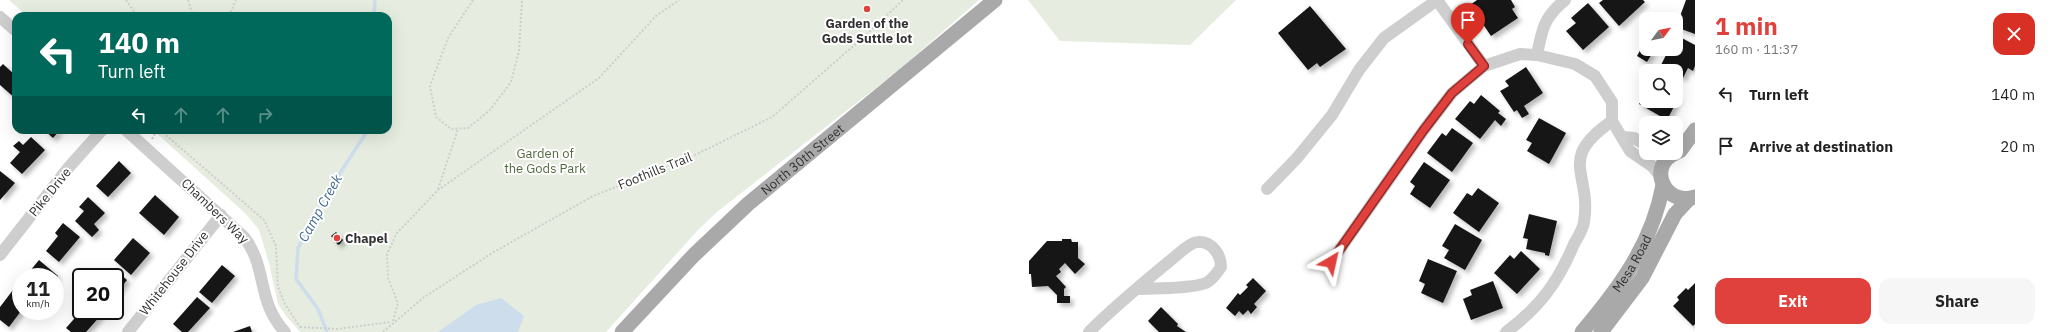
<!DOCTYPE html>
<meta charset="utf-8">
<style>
body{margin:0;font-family:"IBM Plex Sans",sans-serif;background:#f6f6f6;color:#222;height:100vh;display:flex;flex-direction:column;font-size:15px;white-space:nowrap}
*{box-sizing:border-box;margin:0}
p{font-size:13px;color:#767676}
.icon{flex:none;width:22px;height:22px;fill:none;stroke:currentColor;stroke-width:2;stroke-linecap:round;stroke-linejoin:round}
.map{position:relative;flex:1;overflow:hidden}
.side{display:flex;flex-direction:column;background:#fff;width:360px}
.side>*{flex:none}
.top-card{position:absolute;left:12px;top:12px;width:380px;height:122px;border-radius:12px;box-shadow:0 4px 16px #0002;background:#00695c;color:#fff;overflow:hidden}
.needle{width:26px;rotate:58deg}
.fabs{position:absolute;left:1639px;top:12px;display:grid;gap:8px}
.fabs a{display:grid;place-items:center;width:44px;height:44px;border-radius:8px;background:#fff;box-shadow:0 4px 16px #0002;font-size:20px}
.speed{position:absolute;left:12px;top:268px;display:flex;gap:8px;font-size:20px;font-weight:700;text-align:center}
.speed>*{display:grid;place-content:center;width:52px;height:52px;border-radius:50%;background:#fff;box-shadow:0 4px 16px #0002;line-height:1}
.speed small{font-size:10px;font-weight:400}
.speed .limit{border:2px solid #111;border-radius:6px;background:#fff;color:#111}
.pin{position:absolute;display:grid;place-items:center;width:34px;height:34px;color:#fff;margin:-41px -17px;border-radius:50% 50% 50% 0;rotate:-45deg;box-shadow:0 0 4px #0007}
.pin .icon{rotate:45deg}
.me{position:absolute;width:44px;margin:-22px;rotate:36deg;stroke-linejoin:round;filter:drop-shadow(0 0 3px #0008)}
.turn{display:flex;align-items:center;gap:14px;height:84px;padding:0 20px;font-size:18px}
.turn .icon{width:52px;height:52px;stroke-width:2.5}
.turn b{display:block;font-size:28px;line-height:34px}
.lanes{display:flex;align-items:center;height:38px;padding:0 20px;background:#0003;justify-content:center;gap:20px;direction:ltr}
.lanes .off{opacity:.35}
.round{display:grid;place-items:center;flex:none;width:42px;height:42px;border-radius:12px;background:#f6f6f6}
.headline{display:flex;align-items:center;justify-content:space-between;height:68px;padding:0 20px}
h1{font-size:24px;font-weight:800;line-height:30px;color:#e0413c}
.button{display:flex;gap:8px;margin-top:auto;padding:8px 20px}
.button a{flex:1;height:46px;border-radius:12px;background:#e0413c;color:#fff;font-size:16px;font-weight:800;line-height:46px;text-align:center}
.button a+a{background:#f6f6f6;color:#222}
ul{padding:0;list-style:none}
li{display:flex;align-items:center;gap:12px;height:52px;padding:0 20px}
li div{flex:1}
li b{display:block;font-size:15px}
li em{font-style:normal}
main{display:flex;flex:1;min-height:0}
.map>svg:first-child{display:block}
</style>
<main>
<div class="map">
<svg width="1695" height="332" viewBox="0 0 1695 332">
<defs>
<filter id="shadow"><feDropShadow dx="3.5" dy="3.5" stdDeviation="2" flood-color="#0004"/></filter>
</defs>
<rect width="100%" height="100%" fill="#fff"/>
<g fill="#e6ede0">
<polygon points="9,0 979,0 900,69 717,212 698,230 606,332 300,332 286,316 278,304 269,263 259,230 246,214 153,130 388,130 388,16 27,16"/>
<polygon points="1028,0 1236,0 1190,45 1060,41"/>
</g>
<polygon fill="#cdddec" points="501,298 524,316 518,332 438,332 476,305"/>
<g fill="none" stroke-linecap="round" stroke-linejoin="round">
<g stroke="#cdddec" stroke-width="3.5">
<polyline points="374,16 375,0"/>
<polyline points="327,332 318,309 296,279 298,248 329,190 368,130"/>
</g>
</g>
<g fill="#181818" filter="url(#shadow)">
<polygon points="1477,0 1511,0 1515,7 1512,9 1518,18 1491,36 1470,5"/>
<polygon points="1603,0 1643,0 1645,2 1619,26 1599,3"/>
<polygon points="1686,0 1695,0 1695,34 1676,27"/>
<polygon points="1588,3 1609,27 1583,50 1566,31 1576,23 1571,18"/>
<polygon points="1310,6 1346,49 1320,67 1317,63 1308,70 1278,33"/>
<polygon points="1676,35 1695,45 1695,66 1693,71 1688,68 1683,78 1676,75 1676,71 1669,71 1660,67 1669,49 1676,49"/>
<polygon points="1643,45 1646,49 1653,52 1647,62 1637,56"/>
<polygon points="3,64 16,76 16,99 0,85 0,67"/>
<polygon points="1526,67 1543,93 1524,106 1529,114 1522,118 1517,110 1514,112 1500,91 1509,86 1505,81"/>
<polygon points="1646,92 1646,101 1676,101 1676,96 1679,97 1667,120 1639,104"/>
<polygon points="1481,95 1500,111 1498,113 1506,119 1501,126 1495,120 1480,139 1455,119 1470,101 1474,104"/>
<polygon points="1539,118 1566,133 1549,164 1527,151 1532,143 1526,140"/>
<polygon points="1452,128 1473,143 1452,172 1427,153 1442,133 1446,136"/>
<polygon points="44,130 60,130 53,138"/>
<polygon points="31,137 45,150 22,174 10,163 20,152 13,146 19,141 23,145"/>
<polygon points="119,161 131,173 108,197 96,186"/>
<polygon points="1424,162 1450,180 1430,208 1410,194 1415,186 1410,182"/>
<polygon points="0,171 15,183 0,200"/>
<polygon points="1478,188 1499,203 1479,232 1453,213 1467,193 1472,196"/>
<polygon points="155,195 179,217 164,235 139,213"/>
<polygon points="88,197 105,213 94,224 99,230 92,237 75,221 84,211 79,207"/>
<polygon points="1529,214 1557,221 1549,256 1545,255 1545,253 1526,249 1528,239 1523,238"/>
<polygon points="63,223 80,237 59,262 46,251 58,236 55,233"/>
<polygon points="1455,224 1482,240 1465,270 1444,258 1449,250 1442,246"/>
<polygon points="336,232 343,240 340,244 338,245 331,236"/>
<polygon points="133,238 150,253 131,275 114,260"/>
<polygon points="1062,239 1071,239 1072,242 1078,242 1078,258 1085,264 1075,274 1065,263 1059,269 1061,272 1056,276 1066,287 1064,289 1064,296 1070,296 1070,303 1057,303 1057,295 1048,286 1032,287 1031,274 1029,274 1029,261 1047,241 1062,241"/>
<polygon points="1521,251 1540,269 1517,294 1494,273 1510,255 1514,259"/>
<polygon points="1428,259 1457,271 1443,303 1421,293 1425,284 1419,281"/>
<polygon points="39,260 58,276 55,279 55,277 25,277"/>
<polygon points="222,265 235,276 212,303 199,292"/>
<polygon points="114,269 127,280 115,295 115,277 107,277"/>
<polygon points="1253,278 1266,291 1254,304 1257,307 1251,314 1248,310 1243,315 1239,311 1235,316 1226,308 1238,293 1240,295 1248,287 1246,285"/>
<polygon points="1493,281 1503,308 1471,320 1463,299 1472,295 1470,290"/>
<polygon points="1695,283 1695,324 1693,326 1673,306 1679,300 1677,297 1686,288 1688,290"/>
<polygon points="16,286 21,290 21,311 9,327 0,320 0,307"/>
<polygon points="197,297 210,308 188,332 182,332 173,324"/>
<polygon points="1161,307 1178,324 1177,326 1186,332 1159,332 1148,321"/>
<polygon points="81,311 101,311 103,313 86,332 71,332 66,328"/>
<polygon points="250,326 252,332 233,332"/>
</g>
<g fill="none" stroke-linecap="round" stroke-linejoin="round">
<g stroke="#cecece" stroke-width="2" stroke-dasharray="2 2" stroke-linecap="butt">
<polyline points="126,0 137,16"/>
<polyline points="188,0 193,16"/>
<polyline points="473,0 448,38 430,86 436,117 451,129 468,128 490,110 511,82 519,51 522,0"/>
<polyline points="229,16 236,0"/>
<polyline points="160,130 264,220 276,246 278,287 285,304 300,327"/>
<polyline points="152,139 157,130"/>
<polyline points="438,189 458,129"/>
<polyline points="393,321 398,303 388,278 387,254 397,233 438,190 599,78 656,16 679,0"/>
<polyline points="300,327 337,329 391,322"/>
<polyline points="383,332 423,298 492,253 593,196 689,158 772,117 866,35 903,0"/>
</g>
<g stroke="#cecece" stroke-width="12">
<polyline points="1437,0 1484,66"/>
<polyline points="0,17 16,31"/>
<path d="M1537,55C1542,29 1544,17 1565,0"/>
<path d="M126,130L244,237C268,268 256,301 285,332"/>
<polyline points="1623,137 1634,138 1646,145"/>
<polyline points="1267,189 1297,158 1332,115 1359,70 1384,38 1437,0"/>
<polyline points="0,255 69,167 102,130"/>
<polyline points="1331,262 1423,131 1452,93 1484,66 1520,54 1537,55 1575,64 1595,76 1612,102 1612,121 1630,151 1652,166 1661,177"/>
<polyline points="128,332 221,215"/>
<path d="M1089,332C1119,302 1152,276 1184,249C1188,246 1193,242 1198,242C1212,241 1221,255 1221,267C1217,273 1212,280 1206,283C1190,289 1155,288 1137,289"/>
<path d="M1506,332C1540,307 1558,282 1574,244C1577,238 1583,230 1584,222C1592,172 1556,160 1612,121"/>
</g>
<g stroke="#a9a9a9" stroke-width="15">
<polyline points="1680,151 1695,130"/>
<path d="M1676,153C1647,164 1663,207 1695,197"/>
<path id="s1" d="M622,332L694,255L748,204L995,0"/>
<path id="s2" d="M1582,332C1620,287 1652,244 1663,185"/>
<polyline points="1601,332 1642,278 1675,214 1689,199"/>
</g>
</g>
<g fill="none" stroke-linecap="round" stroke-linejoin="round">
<g stroke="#922a27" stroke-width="10">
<polyline id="route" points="1331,262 1423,131 1452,93 1484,66 1468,44"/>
</g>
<use href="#route" stroke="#e0413c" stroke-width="7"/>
</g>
<g fill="#e0413c" stroke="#fff" stroke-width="1.5">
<circle cx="867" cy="9" r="4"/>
<circle cx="337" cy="238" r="4"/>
</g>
<g text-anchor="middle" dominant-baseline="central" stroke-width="4" stroke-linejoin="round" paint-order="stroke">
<g font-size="13" font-weight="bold" fill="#313131" stroke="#fff">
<text x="867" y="23">Garden of the<tspan x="867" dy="15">Gods Suttle lot</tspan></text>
<text x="345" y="238" text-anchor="start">Chapel</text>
</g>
<g font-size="13" fill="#506c3f" stroke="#fff">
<text x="545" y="153">Garden of<tspan x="545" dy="15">the Gods Park</tspan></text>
</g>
<g font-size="13" fill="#313131" stroke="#fff">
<text stroke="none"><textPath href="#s1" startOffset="250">North 30th Street</textPath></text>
<text transform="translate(655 171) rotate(-22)">Foothills Trail</text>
<text transform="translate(50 192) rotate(-51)">Pike Drive</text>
<text transform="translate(215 211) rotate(44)">Chambers Way</text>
<text stroke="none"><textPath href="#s2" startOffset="85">Mesa Road</textPath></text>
<text transform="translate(174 273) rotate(-52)">Whitehouse Drive</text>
</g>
<g font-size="14" font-style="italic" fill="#416a92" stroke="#fff">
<text transform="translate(320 208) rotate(-61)">Camp Creek</text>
</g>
</g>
</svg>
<div class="fabs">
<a><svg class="needle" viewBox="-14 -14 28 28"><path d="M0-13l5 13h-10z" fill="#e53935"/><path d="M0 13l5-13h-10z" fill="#767676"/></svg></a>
<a><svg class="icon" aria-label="search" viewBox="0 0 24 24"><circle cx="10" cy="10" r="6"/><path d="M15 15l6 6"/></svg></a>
<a><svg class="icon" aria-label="layers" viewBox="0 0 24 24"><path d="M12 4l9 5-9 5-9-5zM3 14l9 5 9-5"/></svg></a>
</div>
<div class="speed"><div>11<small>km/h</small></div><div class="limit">20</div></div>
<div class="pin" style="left:1468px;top:44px;background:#d93025"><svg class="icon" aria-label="arrive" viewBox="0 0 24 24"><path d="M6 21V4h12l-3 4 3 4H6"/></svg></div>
<svg class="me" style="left:1331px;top:262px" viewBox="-20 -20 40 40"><path d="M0-17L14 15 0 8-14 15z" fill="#e0413c" stroke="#fff" stroke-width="4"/></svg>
<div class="top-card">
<div class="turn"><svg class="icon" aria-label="left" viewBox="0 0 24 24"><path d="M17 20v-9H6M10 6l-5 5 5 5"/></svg><div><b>140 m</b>Turn left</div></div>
<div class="lanes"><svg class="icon" aria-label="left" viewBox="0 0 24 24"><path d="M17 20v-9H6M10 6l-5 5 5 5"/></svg><svg class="icon off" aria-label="ahead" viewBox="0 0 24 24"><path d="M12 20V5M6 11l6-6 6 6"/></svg><svg class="icon off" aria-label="ahead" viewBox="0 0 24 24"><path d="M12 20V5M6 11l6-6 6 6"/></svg><svg class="icon off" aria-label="right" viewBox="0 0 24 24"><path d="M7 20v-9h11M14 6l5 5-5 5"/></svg></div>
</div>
</div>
<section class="side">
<div class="headline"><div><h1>1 min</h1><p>160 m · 11:37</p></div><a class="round" style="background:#d93025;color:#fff"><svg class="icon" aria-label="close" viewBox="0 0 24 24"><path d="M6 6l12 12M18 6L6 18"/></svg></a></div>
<ul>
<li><svg class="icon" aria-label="left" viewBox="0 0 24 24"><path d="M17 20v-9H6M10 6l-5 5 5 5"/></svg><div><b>Turn left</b></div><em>140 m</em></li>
<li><svg class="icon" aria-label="arrive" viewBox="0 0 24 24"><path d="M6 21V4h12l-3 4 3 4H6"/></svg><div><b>Arrive at destination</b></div><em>20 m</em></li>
</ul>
<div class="button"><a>Exit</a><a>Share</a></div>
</section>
</main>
